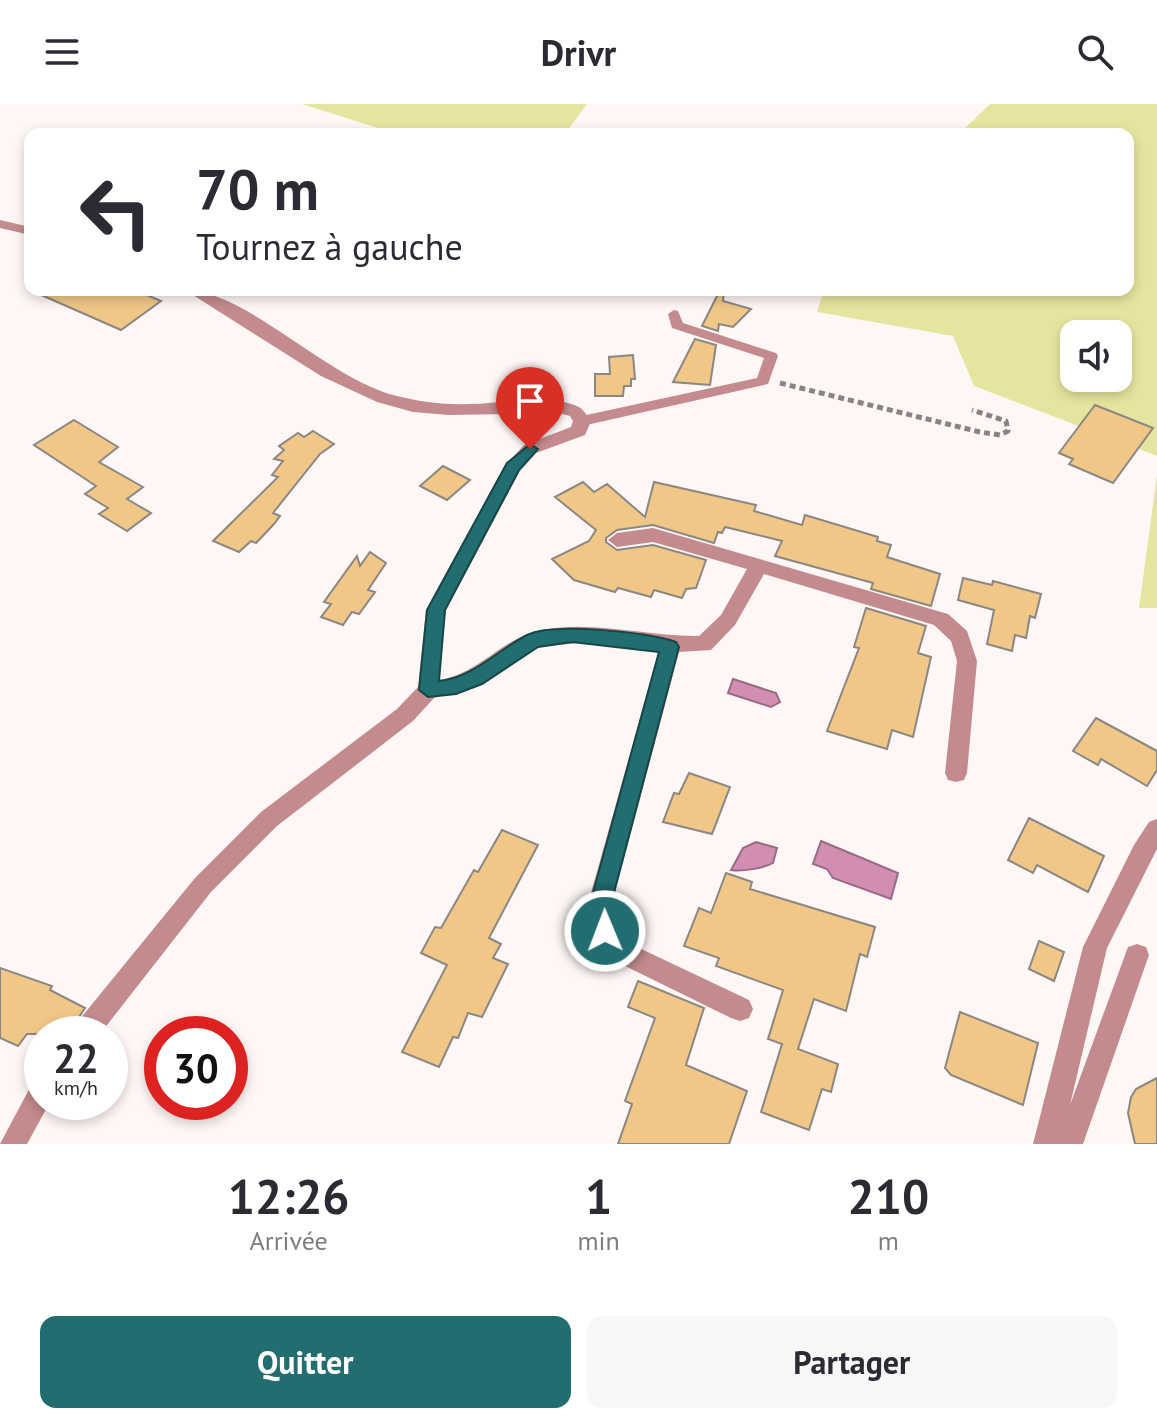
<!DOCTYPE html>
<html lang="fr">
<meta charset="utf-8">
<style>
body{margin:0;font-family:"PT Sans",sans-serif;background:#f7f7f7;color:#2b2b33;height:100vh;display:flex;flex-direction:column;font-size:30px;white-space:nowrap}
*{box-sizing:border-box;margin:0}
p{font-size:26px;color:#7c7c81}
.icon{flex:none;width:44px;height:44px;fill:none;stroke:currentColor;stroke-width:2;stroke-linecap:round;stroke-linejoin:round}
.map{position:relative;height:1040px;overflow:hidden}
.details{display:flex;flex-direction:column;background:#fff;flex:1}
.details>*{flex:none}
.banner{position:absolute;left:24px;top:24px;width:1110px;height:168px;border-radius:16px;box-shadow:0 4px 12px #0003;background:#fff;color:#2b2b33;overflow:hidden}
.buttons{position:absolute;left:1060px;top:216px;display:grid;gap:16px}
.buttons a{display:grid;place-items:center;width:72px;height:72px;border-radius:16px;background:#fff;box-shadow:0 4px 12px #0003;font-size:40px}
.speed{position:absolute;left:24px;top:912px;display:flex;gap:16px;font-size:40px;font-weight:700;text-align:center}
.speed>*{display:grid;place-content:center;width:104px;height:104px;border-radius:50%;background:#fff;box-shadow:0 4px 12px #0003;line-height:1}
.speed small{font-size:20px;font-weight:400}
.speed .limit{border:12px solid #d22;background:#fff;color:#111}
.pin{position:absolute;display:grid;place-items:center;width:68px;height:68px;color:#fff;margin:-82px -34px;border-radius:50% 50% 50% 0;rotate:-45deg;box-shadow:0 0 8px #0007}
.pin .icon{rotate:45deg}
.me{position:absolute;width:88px;margin:-44px;rotate:359deg;stroke-linejoin:round;filter:drop-shadow(0 0 6px #0008)}
.turn{display:flex;align-items:center;gap:28px;height:168px;padding:0 40px;font-size:36px}
.turn .icon{width:104px;height:104px;stroke-width:2.5}
.turn b{display:block;font-size:56px;line-height:68px}
.eta{display:flex;justify-content:space-evenly;align-items:center;height:136px;text-align:center}
.eta b{font-size:48px;font-weight:600;line-height:56px}
.primary-button{display:flex;gap:16px;margin-top:auto;padding:16px 40px}
.primary-button a{flex:1;height:92px;border-radius:16px;background:#216d70;color:#fff;font-size:32px;font-weight:600;line-height:92px;text-align:center}
.primary-button a+a{background:#f7f7f7;color:#2b2b33}
header{display:flex;justify-content:space-between;align-items:center;height:104px;padding:0 40px;background:#fff;font-size:36px;font-weight:600}
.map>svg:first-child{display:block}
</style>
<header><svg class="icon" aria-label="menu" viewBox="0 0 24 24"><path d="M4 6h16M4 12h16M4 18h16"/></svg>Drivr<svg class="icon" aria-label="search" viewBox="0 0 24 24"><circle cx="10" cy="10" r="6"/><path d="M15 15l6 6"/></svg></header>
<div class="map">
<svg width="1157" height="1040" viewBox="0 0 1157 1040">
<rect width="100%" height="100%" fill="#fef7f5"/>
<g fill="#e6e59f" fill-rule="evenodd">
<polygon points="302,0 587,0 565,30 397,30"/>
<path d="M990,0H1157V352L974,282L953,232L817,208L824,186H1128V30H959ZM1074,230H1118V274H1074Z"/>
<polygon points="1157,371 1157,504 1139,504"/>
</g>
<g fill="#d18eb2" stroke="#9a6a83" stroke-width="2">
<polygon points="733,575 776,589 780,598 771,603 728,589"/>
<polygon points="821,737 898,769 891,795 833,774 827,765 813,760"/>
<path d="M756,738L777,744L773,759C764,764 742,768 731,766L743,744Z"/>
</g>
<g fill="#f1c788" stroke="#8b8783" stroke-width="2">
<polygon points="30,186 135,186 161,197 121,226"/>
<polygon points="720,186 724,187 723,197 751,205 733,223 719,220 718,227 702,222"/>
<polygon points="695,235 716,241 710,281 673,278"/>
<polygon points="633,251 635,275 631,275 631,282 624,282 623,292 595,292 595,270 610,270 609,253"/>
<polygon points="1095,301 1153,324 1113,379 1069,360 1073,355 1059,349"/>
<polygon points="74,316 118,343 99,358 143,383 127,395 151,409 127,427 99,410 108,404 85,390 96,382 34,341"/>
<polygon points="313,327 334,340 320,350 273,409 280,412 274,420 256,439 251,437 239,448 213,437 278,373 272,371 283,357 274,355 284,346 279,342 298,329 304,333"/>
<polygon points="443,362 470,376 447,396 420,382"/>
<polygon points="583,378 594,388 607,380 645,413 654,378 756,401 754,407 802,421 805,411 878,433 877,437 891,441 887,453 940,470 931,502 871,485 873,479 775,452 782,437 725,423 722,429 718,428 714,439 653,421 617,426 606,434 606,438 617,446 653,441 706,456 696,484 686,485 682,494 654,486 651,493 618,484 615,488 574,476 552,455 589,437 596,426 555,393"/>
<polygon points="370,448 386,459 368,486 375,488 359,510 352,508 343,521 321,513 331,500 324,498 357,452 360,462"/>
<polygon points="963,474 992,481 993,477 1041,490 1035,514 1030,512 1026,534 1015,531 1012,547 987,540 994,506 958,496"/>
<polygon points="866,504 926,522 918,549 931,553 913,633 892,626 887,645 827,627 859,544 854,543"/>
<polygon points="1096,614 1157,647 1157,666 1147,682 1101,655 1098,661 1073,647"/>
<polygon points="689,669 730,683 712,730 663,718 674,689 679,690"/>
<polygon points="1029,714 1104,752 1088,788 1037,761 1033,769 1008,756"/>
<polygon points="502,726 538,741 489,834 501,840 493,854 508,860 482,913 468,909 458,934 453,933 439,963 402,948 447,861 421,849 435,823 441,824 474,766 478,768"/>
<polygon points="726,769 752,778 750,785 875,823 867,853 860,850 846,907 814,895 798,945 838,960 831,988 822,985 809,1026 761,1008 782,940 768,935 783,886 716,862 719,854 684,842 699,804 711,809"/>
<polygon points="1039,837 1064,848 1054,877 1029,865"/>
<polygon points="0,864 52,882 50,886 85,904 68,930 27,930 18,942 0,934"/>
<polygon points="638,877 704,904 686,961 747,987 729,1040 618,1040 632,1000 625,997 655,914 628,903"/>
<polygon points="960,908 1038,939 1023,1001 951,971 945,964"/>
<polygon points="1157,974 1157,1040 1135,1040 1128,1009 1131,993 1136,985"/>
</g>
<g fill="none" stroke-linecap="round" stroke-linejoin="round">
<polyline stroke="#898483" stroke-width="5" stroke-dasharray="6 4" stroke-linecap="butt" points="780,279 980,328 1000,331 1008,327 1006,317 972,306"/>
<polygon fill="#c38b8d" fill-rule="evenodd" points="674,206 678,207 683,219 776,249 778,252 768,280 582,322 577,320 575,317 577,314 582,312 757,274 764,254 672,224 668,210"/>
<g fill="#c38b8d" fill-rule="evenodd">
<polygon points="0,116 30,123 30,131 0,124"/>
<path d="M185,186C246,186 327,275 397,292C421,298 445,301 470,300C500,300 553,289 579,303C584,306 587,312 591,317L585,331L536,349L520,367L446,506L439,576C479,570 500,536 538,527C591,515 646,533 699,532L721,511L747,465L653,438L617,443L608,436L617,429L653,424L948,510L967,527L977,557L967,669L964,676L956,678L948,676L945,669L957,557L951,537L934,521L764,470L735,521L711,546L679,548L613,796L616,822L635,842L749,896L753,905L749,914L740,917L731,914L617,858L596,835L589,796L659,547L579,539L538,543L483,580L434,594L413,617L277,722L211,788L100,930H71L75,921L195,774L261,708L397,605L418,583L426,506L504,363L524,341L571,323L573,317L570,312L559,309L449,311L413,308L377,298L321,272Z"/>
<polygon points="1157,715 1157,745 1107,844 1070,1001 1128,843 1137,840 1146,843 1149,851 1083,1040 1033,1040 1083,843 1134,741 1149,718"/>
<polygon points="42,974 42,998 50,998 27,1040 0,1040 33,978"/>
</g>
</g>
<path fill="#216d70" stroke="#154749" stroke-width="2" d="M530,340L538,345L519,366L445,506L439,577C474,573 496,547 527,531C553,518 648,528 676,538L679,543L612,796L616,827L613,834L605,837L597,834L591,796L659,548L572,538L538,543L482,580L456,590L428,593L419,586L427,506L507,359Z"/>
</svg>
<div class="buttons">
<a><svg class="icon" aria-label="sound" viewBox="0 0 24 24"><path d="M4 9h4l5-4v14l-5-4H4zM17 9q2 3 0 6"/></svg></a>
</div>
<div class="speed"><div>22<small>km/h</small></div><div class="limit">30</div></div>
<div class="pin" style="left:530px;top:345px;background:#d93025"><svg class="icon" aria-label="arrive" viewBox="0 0 24 24"><path d="M6 21V4h12l-3 4 3 4H6"/></svg></div>
<svg class="me" style="left:605px;top:827px" viewBox="-20 -20 40 40"><circle r="17" fill="#216d70" stroke="#fff" stroke-width="3"/><path d="M0-11L8 9 0 5-8 9z" fill="#fff"/></svg>
<div class="banner">
<div class="turn"><svg class="icon" aria-label="left" viewBox="0 0 24 24"><path d="M17 20v-9H6M10 6l-5 5 5 5"/></svg><div><b>70 m</b>Tournez à gauche</div></div>
</div>
</div>
<section class="details">
<div class="eta">
<div><b>12:26</b><p>Arrivée</p></div>
<div><b>1</b><p>min</p></div>
<div><b>210</b><p>m</p></div>
</div>
<div class="primary-button"><a>Quitter</a><a>Partager</a></div>
</section>
